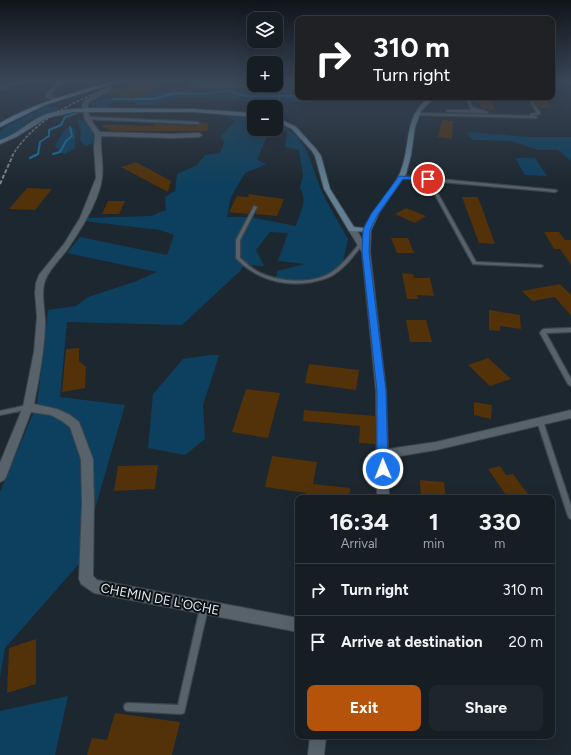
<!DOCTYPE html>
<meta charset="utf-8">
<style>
body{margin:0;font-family:Figtree,sans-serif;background:#1f262b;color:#f1f3f6;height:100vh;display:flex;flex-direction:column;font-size:15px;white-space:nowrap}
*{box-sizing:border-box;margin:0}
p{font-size:13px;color:#9ea2a6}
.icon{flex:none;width:22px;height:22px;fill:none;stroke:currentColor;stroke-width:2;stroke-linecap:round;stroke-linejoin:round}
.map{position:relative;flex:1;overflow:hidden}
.side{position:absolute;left:295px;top:495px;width:260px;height:244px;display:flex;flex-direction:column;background:#161d23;border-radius:8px;box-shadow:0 4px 16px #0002,0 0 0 1px #353b41}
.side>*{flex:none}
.top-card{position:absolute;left:295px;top:16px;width:260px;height:84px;border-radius:8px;box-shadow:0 4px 16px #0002,0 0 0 1px #353b41;background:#202124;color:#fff;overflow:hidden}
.fabs{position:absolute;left:247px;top:12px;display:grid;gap:8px}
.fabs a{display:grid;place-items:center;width:36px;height:36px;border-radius:8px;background:#161d23;box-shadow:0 4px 16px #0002,0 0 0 1px #353b41;font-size:20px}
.pin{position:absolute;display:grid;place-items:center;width:34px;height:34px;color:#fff;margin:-17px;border:2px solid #fff;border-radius:50%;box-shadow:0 1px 4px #0007}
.me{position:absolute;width:44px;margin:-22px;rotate:359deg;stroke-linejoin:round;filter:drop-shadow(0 0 3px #0008)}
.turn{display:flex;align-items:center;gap:14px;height:84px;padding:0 12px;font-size:18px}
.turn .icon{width:52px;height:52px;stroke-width:2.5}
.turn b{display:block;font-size:28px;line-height:34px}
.eta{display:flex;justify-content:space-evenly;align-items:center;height:68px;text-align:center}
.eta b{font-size:24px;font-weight:700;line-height:28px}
.button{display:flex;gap:8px;margin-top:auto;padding:8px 12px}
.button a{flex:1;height:46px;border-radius:8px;background:#b45309;color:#fff;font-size:16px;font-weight:700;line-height:46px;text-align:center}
.button a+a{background:#1f262b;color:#f1f3f6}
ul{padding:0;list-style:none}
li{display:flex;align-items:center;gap:12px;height:52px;padding:0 12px;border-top:1px solid #353b41}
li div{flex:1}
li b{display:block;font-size:15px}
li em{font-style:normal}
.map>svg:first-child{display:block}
</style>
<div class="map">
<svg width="571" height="755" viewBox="0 0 571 755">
<rect width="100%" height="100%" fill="#1d272f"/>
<g fill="#0d405e">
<polygon points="218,86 298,86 298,97 346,97 275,104 213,98 174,98 145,106 134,102 114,102 105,107 91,106 91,103 104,98 138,98 156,90 166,93 173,90"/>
<polygon points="47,106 59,107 55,111 30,120 14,133 0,139 0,132 5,127"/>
<path d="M214,112L254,115V129H270L257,160L266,164L245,173L231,197L227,217H249L296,226C300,213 308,201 300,188L303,175L299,150L285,147L287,133L285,130L276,128V122C308,136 309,161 321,189C328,206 339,222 348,239L342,266C321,281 300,283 276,280L277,271L305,264L278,261L288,233L270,232L256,250L264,266L244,265L240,271L182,325L67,322L60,397L125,405L79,564L5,648L0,677V492L37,404L48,310L76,306L88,297L134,282L157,272L67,253L80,237L167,255L174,235L160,230L84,221L85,218L151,216L166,210L165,197L175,191L177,174L197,165L205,155L220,153L224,142L220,137L235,121L226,116Z"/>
<polygon points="77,118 85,122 94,132 93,143 85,146 80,140 81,132"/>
<polygon points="70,127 75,129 75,148 65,154 60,152 55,146 64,130"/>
<polygon points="471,132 529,137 571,137 571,161 558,150 539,150 511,141 473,140 467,134"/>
<polygon points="515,158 535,158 547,176 525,175"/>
<polygon points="210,355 219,355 203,405 205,439 185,455 148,448 153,394 183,359"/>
<polygon points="68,696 55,755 0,755 0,711"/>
</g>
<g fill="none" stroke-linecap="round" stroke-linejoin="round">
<g stroke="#1074ab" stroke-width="2">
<polyline points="397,97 413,97"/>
<polyline points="112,99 154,99 175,93 201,94 227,91 246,96 298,96"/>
<polyline points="53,154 60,152 66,141 72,136 70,127"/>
<polyline points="34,156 38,154 40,142 49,136 49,130 61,125 65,117 77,113"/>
</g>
<polyline stroke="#1074ab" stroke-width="2.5" points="30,158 36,155"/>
</g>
<g fill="#533109">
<polygon points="137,81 172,81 131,100 132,98 106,94 113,89 130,88 131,86 135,86"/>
<polygon points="475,97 489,97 496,111 482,108"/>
<polygon points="529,97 545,98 552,108 539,108"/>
<polygon points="442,120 453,121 452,139 438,137"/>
<polygon points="200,122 208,123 207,131 114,131 103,127 103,125 154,126 155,124 198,126"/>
<polygon points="136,162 171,181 168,192 121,167"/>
<polygon points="27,188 52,189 35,210 9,209"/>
<polygon points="249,194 284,199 277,216 255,214 258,206 254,205 248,214 229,212 237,196 248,197"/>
<polygon points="462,197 478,197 495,244 479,243"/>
<polygon points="108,201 125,201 119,214 102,214"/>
<polygon points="406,208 426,216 415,223 395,214"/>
<polygon points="544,232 559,232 565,240 571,240 571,265 560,249 554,249"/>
<polygon points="391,238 408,238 414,253 397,253"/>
<polygon points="402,273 413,274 414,278 430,278 434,296 417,295 418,299 407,299"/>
<polygon points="560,284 571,295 571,316 555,297 532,301 522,291"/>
<polygon points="489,310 520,315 521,329 500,326 500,331 489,330"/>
<polygon points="406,320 426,320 432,342 410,342"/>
<polygon points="79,348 79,361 86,367 85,388 62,392 66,349"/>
<polygon points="488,358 511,379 490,386 468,365"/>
<polygon points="309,364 359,370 356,390 305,383"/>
<polygon points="246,389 280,393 268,438 232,432"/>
<polygon points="474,402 492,405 491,419 474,415"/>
<polygon points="304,410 375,416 375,444 359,443 360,426 303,421"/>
<polygon points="272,456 317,462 313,484 350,488 349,498 305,498 306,493 265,487"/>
<polygon points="158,465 155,489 114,491 118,466"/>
<polygon points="500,466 506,475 513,474 531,498 508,498 488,469"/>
<polygon points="420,480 444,482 446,498 421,498"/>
<polygon points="36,639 36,684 7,693 9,648"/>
<polygon points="115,713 180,722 172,755 87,755 92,738 107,740"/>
</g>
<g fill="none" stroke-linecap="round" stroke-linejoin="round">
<g stroke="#3c454b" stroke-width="2.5">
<g id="lane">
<polygon points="190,81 192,81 191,85 190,86 189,85"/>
<polygon points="552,81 571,81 571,82 552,83"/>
<polygon points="466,97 468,97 472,107 488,112 487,113 446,112 447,110 471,110"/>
<polygon points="532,102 540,112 540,114 530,116 530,114 537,113 531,103"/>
<polygon points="415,113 536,116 537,117 536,118 414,115"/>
<polygon points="87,117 198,122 199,123 198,124 86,119 86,118"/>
<polygon points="400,176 428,178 556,190 557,191 555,192 431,181 476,262 541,265 543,266 541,267 473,264 427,180 401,178 400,178"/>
<path d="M254,206L257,207L240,240V258C246,263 252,269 260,273C280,282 312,285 332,272C343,265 351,253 360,243H361L363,244C354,255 345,268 333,275C327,279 319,280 312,282C285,287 255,279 236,258V240Z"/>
<polygon points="571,328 571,332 546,333 571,379 571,386 568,384 540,333 542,330 544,329"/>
<polygon points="28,405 30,405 31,407 30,409 0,415 0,411"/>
<polygon points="538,419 542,419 543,421 571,506 571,519 569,518 568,516 537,421"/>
<polygon points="204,604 207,605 208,608 184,713 181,714 128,711 125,710 124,707 125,704 128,703 178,705 200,608 201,605"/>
</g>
</g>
<g stroke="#3c454b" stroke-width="2">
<g id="street">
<polygon points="22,81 28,81 0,89 0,87"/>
<polygon points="58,81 62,81 50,94 58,99 56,101 46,97 46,94"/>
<polygon points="298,82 298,84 276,85 274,85 276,85 276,83"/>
<polygon points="190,84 254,84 254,85 263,85 261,86 200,87 188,86"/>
<path d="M108,88L112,89L89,102C84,112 94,125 100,132L171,134L199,133L202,135L199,137L171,138L101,136C100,150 104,165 102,178C99,200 83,226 71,244C64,256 50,267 45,281C40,295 46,312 45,326C44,353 39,378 34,404L57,409L70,415L79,422L93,459L94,504L93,576L97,580L298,618V632L94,593L81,584L79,579L82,504L81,459L70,427L62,421L51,415L31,412L6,477L4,480L0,482V463L23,407L34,352L37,317L35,293L36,283L39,275L64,244L80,218L96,178L94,148L95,134L85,120L82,105L85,100Z"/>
<polygon points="349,227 355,227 363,241 364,228 371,230 370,252 386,391 388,449 436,442 571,410 571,418 436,450 388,458 389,498 377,498 376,391 362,252 348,229"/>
<polygon points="310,736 326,736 324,755 308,755"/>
</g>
</g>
<g stroke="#3c454b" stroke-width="2">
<g id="secondary">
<path d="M430,97H435L421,111L415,127L411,155L406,174L379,213L370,232L349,231L324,189L315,156L312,151L292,129L276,121V117L296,127L316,149L321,156L330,189L354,227L364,228C373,208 391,193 400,173C412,145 402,117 430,97Z"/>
<path d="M92,108L193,109L254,113V117L193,112H73L47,118L16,137L0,144V140C14,136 25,125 38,118C54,109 74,109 92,108Z"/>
</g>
</g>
<g stroke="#3c454b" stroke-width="2">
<path id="primary" d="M116,81H122L45,105L0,127V123C36,102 76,92 116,81Z"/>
</g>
<use href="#lane" fill="#57626b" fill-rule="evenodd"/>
<use href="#street" fill="#57626b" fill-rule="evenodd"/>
<use href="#secondary" fill="#627f94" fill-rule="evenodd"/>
<use href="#primary" fill="#6e9cbd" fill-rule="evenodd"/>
<path stroke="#80888f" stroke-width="1.5" stroke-dasharray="3 1.5" stroke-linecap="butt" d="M12,156C38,114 84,97 128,81"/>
<polyline stroke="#80888f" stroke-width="2" stroke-dasharray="4 2" stroke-linecap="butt" points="0,184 13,155"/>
</g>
<linearGradient id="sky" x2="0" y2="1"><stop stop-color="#10151a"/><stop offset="0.44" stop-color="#3a4758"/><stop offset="1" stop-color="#3a4758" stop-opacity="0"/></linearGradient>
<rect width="571" height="186" fill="url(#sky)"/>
<polygon fill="#1a73e8" stroke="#114b97" points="399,176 428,178 431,179 428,181 403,179 378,214 370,230 369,252 386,391 388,469 383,473 377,469 377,391 362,252 363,230 371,214"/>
<g text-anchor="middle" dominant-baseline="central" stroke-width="4" stroke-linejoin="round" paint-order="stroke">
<g font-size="13" fill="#e4ebf0" stroke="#0b1013">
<text transform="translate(160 599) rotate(11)">CHEMIN DE L'OCHE</text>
</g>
</g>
</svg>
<div class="fabs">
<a><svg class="icon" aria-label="layers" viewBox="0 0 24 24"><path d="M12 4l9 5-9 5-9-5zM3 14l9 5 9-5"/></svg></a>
<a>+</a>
<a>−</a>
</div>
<div class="pin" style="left:428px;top:179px;background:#d93025"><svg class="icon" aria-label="arrive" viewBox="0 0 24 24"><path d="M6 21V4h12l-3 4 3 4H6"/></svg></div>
<svg class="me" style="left:383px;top:469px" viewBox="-20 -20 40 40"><circle r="17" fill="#1a73e8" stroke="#fff" stroke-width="3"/><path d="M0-11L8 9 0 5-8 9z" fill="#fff"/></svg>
<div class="top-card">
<div class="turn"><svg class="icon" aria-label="right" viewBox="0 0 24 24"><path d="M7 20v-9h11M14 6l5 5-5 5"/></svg><div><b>310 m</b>Turn right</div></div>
</div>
<section class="side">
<div class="eta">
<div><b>16:34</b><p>Arrival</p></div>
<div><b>1</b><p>min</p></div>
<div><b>330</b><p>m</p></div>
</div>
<ul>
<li><svg class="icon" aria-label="right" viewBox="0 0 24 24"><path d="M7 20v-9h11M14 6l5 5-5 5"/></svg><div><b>Turn right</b></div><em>310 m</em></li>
<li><svg class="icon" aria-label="arrive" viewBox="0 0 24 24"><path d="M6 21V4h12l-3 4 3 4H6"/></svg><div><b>Arrive at destination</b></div><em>20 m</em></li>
</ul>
<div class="button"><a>Exit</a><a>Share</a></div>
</section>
</div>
